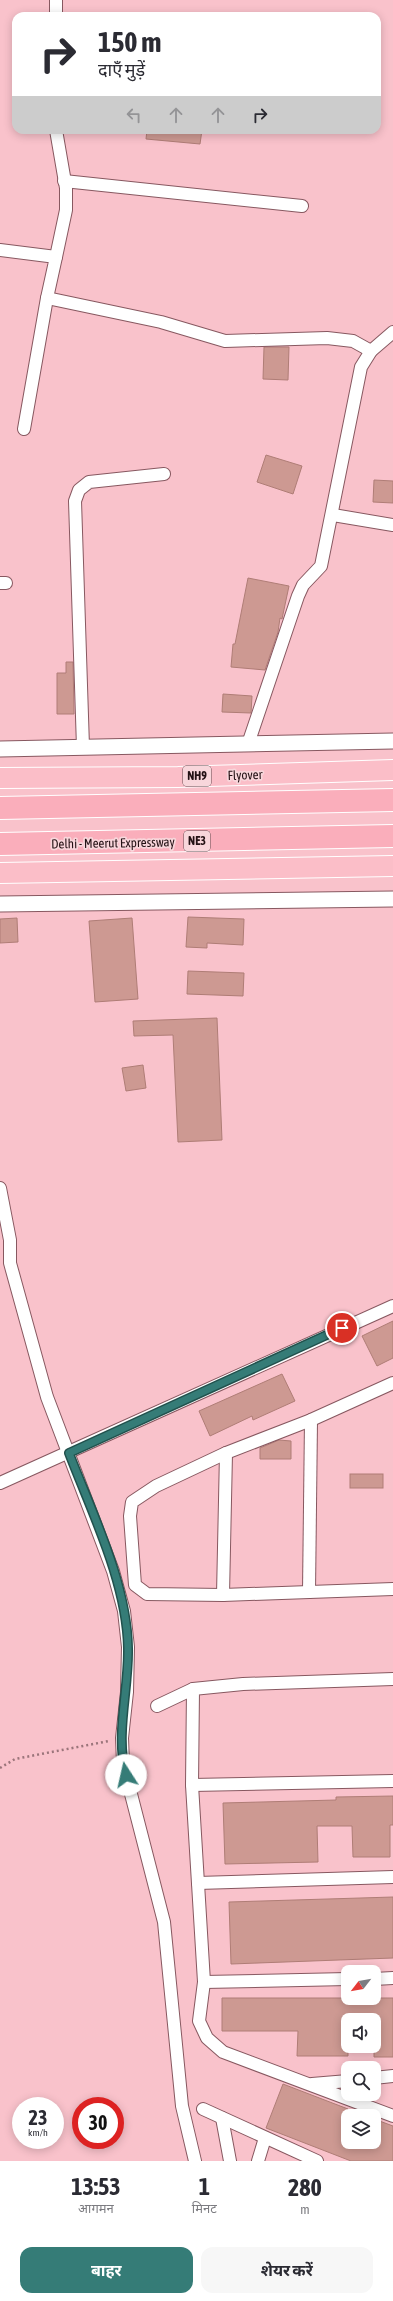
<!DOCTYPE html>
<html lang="hi">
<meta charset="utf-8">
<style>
body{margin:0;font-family:"Asap Condensed","Noto Sans Devanagari",sans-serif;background:#f7f7f7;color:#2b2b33;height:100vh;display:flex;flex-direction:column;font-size:15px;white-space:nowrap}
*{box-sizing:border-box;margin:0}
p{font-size:13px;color:#7c7c81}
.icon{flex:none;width:22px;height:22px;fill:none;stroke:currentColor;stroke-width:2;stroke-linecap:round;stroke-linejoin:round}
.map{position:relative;height:2161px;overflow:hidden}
.sheet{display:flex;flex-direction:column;background:#fff;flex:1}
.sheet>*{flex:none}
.guide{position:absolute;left:12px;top:12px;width:369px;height:122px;border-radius:12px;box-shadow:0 2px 10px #0003;background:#fff;color:#2b2b33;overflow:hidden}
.needle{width:26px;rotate:239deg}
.tools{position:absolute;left:341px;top:1965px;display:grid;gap:8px}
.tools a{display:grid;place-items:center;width:40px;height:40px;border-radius:8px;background:#fff;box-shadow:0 2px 10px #0003;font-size:20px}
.speed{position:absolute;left:12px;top:2097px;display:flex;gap:8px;font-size:20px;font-weight:700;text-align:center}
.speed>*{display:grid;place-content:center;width:52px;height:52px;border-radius:50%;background:#fff;box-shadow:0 2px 10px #0003;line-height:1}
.speed small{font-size:10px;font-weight:400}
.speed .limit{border:6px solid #d22;background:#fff;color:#111}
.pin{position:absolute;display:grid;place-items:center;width:34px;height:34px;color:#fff;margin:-17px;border:2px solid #fff;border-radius:50%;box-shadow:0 1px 4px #0007}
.me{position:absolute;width:44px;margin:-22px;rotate:350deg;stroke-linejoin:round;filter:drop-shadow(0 0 3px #0008)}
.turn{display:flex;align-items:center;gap:14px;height:84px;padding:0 20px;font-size:18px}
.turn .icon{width:52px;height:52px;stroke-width:2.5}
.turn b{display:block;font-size:28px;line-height:34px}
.lanes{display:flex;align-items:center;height:38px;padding:0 20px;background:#0003;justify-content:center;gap:20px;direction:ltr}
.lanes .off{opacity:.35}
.eta{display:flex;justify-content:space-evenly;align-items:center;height:68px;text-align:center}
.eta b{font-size:24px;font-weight:700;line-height:28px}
.action{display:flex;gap:8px;margin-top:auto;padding:8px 20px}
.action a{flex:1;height:46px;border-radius:12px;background:#357c77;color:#fff;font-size:16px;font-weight:700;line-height:46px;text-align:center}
.action a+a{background:#f7f7f7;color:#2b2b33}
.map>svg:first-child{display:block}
</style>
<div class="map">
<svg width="393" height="2161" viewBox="0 0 393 2161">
<rect width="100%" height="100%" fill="#f9c2cb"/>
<g fill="#cd9992" stroke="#af7d76">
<polygon points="147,130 202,130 200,144 146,139"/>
<polygon points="264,347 289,347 288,380 263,379"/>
<polygon points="266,455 302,466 293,494 257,482"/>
<polygon points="374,480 393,481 393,503 373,502"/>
<polygon points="248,578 289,586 282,619 280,618 278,632 265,670 231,667 233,644 235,644"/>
<polygon points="66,662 73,662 74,714 57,714 57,673 66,673"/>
<polygon points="223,694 252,696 251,713 222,712"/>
<polygon points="188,917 244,919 243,945 207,943 207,948 186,947"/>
<polygon points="17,918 18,942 0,943 0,919"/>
<polygon points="132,918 138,999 95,1002 89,921"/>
<polygon points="188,971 244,973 243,996 187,994"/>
<polygon points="217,1018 222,1140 178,1142 173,1035 134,1036 133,1021"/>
<polygon points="143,1065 146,1088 126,1091 122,1068"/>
<polygon points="393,1321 393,1358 377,1366 362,1336"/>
<polygon points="282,1374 295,1401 253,1420 252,1416 210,1436 199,1411"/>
<polygon points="279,1440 291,1441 291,1459 260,1459 260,1448"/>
<rect x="350" y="1474" width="33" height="14"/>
<polygon points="393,1796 393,1825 390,1825 390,1857 353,1857 352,1826 317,1826 318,1862 225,1864 223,1803 336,1800 336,1797"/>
<polygon points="393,1897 393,1958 231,1964 229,1902"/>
<polygon points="222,1998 393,1998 393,2057 374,2057 374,2020 348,2020 348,2056 297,2056 298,2031 222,2031"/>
<polygon points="283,2084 348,2109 348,2142 374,2142 374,2119 393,2126 393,2161 351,2161 266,2128"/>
</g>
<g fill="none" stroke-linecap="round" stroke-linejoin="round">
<g stroke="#875860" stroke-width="14">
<g id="minor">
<polyline points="56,16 56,0"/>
<polyline points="56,130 66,188 66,210 56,257"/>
<polyline points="64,181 302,206"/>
<polyline points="0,250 56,257 47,298 24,429"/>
<polyline points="47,298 161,322 225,341 327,338 353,341 371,351"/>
<polyline points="333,515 393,525"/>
<polyline points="0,583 6,583"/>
<polyline points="248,744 298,596 303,585 321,566 361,367 371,351 393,332"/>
<polyline points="83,747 75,501 79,490 89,482 164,474"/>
<polyline points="0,1188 10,1240 10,1263 47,1397 113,1571 124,1611 128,1647 127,1692 122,1738 123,1763 164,1922 182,2106 195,2161"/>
<polyline points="393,1383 311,1420 226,1453 156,1486 132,1502 130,1516 135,1585 147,1594 223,1595 393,1589"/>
<polyline points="0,1483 393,1306"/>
<polyline points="309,1592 311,1420"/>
<polyline points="223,1595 226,1453"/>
<polyline points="393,1679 243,1684 193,1689 192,1785 204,1982 199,2021 207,2038 223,2052 393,2116"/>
<polyline points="157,1706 193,1689"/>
<polyline points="192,1785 393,1781"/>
<polyline points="198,1883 393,1877"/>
<polyline points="374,1979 393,1978"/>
<polyline points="204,1982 348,1979"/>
<polyline points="374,2078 393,2076"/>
<polyline points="312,2084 348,2081"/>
<polyline points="203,2109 317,2161"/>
<polyline points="222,2118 230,2161"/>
<polyline points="258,2161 265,2138"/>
</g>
</g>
<g stroke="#875860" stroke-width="17">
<g id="tertiary">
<polyline points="0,749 393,741"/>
<polyline points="0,904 393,899"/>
</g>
</g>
<g stroke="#fff" stroke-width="22">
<g id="trunk">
<polyline points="0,778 178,777 393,770"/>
<polyline points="0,873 393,866"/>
</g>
</g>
<g stroke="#fff" stroke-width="24">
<g id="motorway">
<polyline points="0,808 393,800"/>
<polyline points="0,844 393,836"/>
</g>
</g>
<polyline stroke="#9a747a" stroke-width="2.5" stroke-dasharray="2 3" stroke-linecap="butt" points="0,1768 15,1759 109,1741"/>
<use href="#minor" stroke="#fff" stroke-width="12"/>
<use href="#tertiary" stroke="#fff" stroke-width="15"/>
<use href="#trunk" stroke="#fbbec8" stroke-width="20"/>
<use href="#motorway" stroke="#faaebb" stroke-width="22"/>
</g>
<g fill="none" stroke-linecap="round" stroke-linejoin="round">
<g stroke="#22514d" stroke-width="10">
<path id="route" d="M126,1775C115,1734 129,1690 128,1648C127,1583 92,1513 69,1453L342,1328"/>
</g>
<use href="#route" stroke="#357c77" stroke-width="7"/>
</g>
<g text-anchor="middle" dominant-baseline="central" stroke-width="3.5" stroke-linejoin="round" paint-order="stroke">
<g fill="#f8d6db" stroke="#634c50" stroke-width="1">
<rect x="183" y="766" width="28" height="20" rx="3"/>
<rect x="184" y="831" width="26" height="20" rx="3"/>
</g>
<g font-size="12" font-weight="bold" fill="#231114">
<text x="197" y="776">NH9</text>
<text x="197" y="841">NE3</text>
</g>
<g font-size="13" fill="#231114" stroke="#f8d6db">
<text transform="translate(245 775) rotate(-2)">Flyover</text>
<text transform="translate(113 843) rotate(-1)">Delhi - Meerut Expressway</text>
</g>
</g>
</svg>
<div class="tools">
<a><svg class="needle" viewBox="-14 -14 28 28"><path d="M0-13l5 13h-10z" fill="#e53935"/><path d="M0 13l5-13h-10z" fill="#7c7c81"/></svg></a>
<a><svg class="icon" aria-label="sound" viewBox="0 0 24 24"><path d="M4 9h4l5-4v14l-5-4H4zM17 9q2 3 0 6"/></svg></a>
<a><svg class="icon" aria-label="search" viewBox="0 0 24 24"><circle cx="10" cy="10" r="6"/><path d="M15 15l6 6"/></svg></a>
<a><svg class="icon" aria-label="layers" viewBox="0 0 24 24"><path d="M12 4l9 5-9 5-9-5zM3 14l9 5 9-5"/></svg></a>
</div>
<div class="speed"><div>23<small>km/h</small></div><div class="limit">30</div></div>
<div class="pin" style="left:342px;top:1328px;background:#d93025"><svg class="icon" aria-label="arrive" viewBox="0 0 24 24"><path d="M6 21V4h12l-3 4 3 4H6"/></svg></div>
<svg class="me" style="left:126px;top:1775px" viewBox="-20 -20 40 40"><circle r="19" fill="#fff"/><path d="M0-13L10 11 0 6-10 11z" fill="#357c77"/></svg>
<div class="guide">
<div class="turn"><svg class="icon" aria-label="right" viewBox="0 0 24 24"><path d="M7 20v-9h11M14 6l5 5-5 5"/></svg><div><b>150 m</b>दाएँ मुड़ें</div></div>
<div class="lanes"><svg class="icon off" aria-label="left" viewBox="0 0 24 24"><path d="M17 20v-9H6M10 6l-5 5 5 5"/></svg><svg class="icon off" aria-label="ahead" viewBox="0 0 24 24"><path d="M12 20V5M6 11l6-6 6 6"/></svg><svg class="icon off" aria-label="ahead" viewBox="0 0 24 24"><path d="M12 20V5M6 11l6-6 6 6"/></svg><svg class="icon" aria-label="right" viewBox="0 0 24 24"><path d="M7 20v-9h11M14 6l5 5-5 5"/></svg></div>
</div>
</div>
<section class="sheet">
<div class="eta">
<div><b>13:53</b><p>आगमन</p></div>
<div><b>1</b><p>मिनट</p></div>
<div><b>280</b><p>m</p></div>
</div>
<div class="action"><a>बाहर</a><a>शेयर करें</a></div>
</section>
